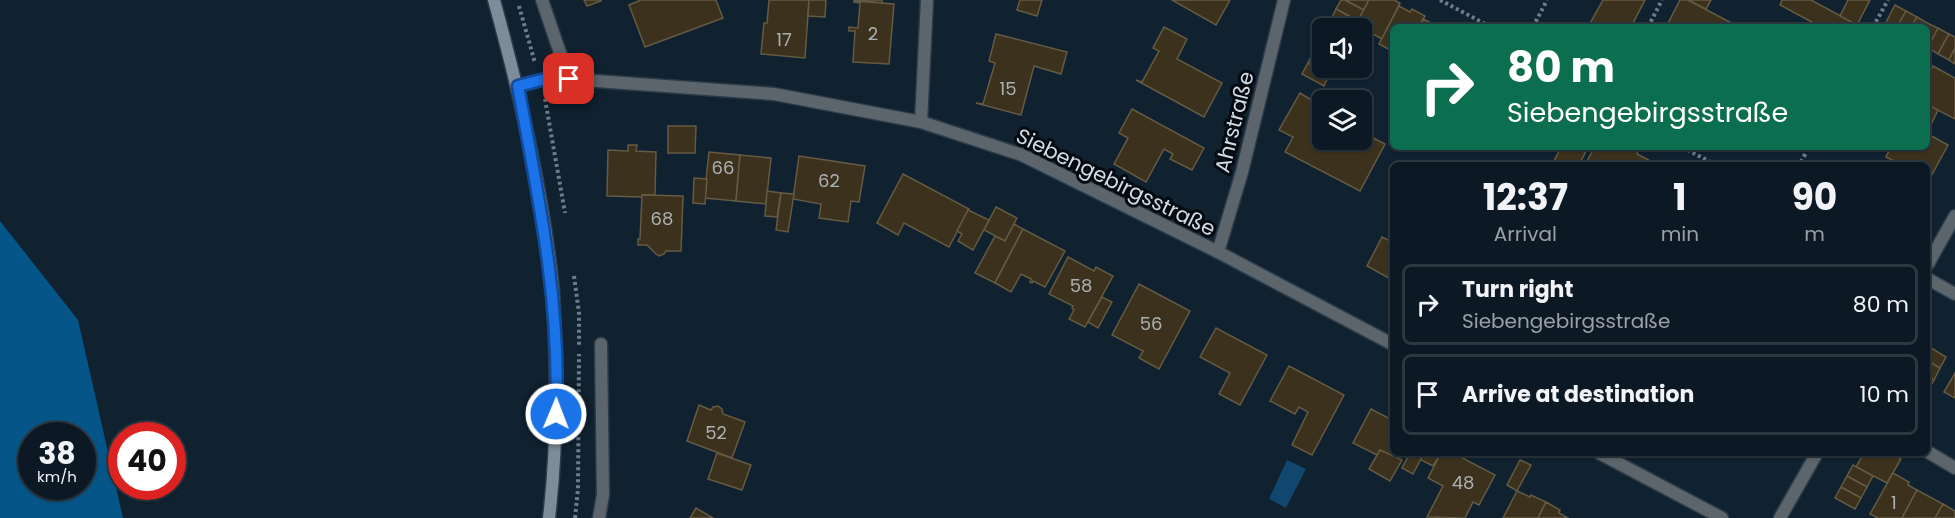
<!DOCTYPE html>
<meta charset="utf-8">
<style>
body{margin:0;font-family:Poppins,sans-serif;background:#15222c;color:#f1f3f6;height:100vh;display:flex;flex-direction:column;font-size:22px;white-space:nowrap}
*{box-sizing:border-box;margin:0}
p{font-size:20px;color:#9aa0a6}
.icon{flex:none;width:33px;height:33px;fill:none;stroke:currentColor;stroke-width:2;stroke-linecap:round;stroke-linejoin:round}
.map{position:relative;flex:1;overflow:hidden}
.sheet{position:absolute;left:1390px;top:162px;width:540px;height:294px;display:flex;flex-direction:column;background:#0c1924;border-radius:9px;box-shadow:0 2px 4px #0004,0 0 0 2px #2c3841}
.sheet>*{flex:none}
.hud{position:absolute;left:1390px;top:24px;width:540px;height:126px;border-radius:9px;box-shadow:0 2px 4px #0004,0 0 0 2px #2c3841;background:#0b6e4f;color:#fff;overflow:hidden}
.controls{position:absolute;left:1312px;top:18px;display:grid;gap:12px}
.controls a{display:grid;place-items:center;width:60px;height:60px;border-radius:9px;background:#0c1924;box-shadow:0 2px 4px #0004,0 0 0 2px #2c3841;font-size:30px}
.speed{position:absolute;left:18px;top:422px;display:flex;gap:12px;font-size:30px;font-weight:700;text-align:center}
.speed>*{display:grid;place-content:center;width:78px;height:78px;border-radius:50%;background:#0c1924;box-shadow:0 2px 4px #0004,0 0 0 2px #2c3841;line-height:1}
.speed small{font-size:15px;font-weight:400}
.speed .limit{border:9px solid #d22;background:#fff;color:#111}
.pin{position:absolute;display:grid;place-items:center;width:51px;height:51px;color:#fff;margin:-26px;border-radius:12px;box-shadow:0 3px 9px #0006}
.me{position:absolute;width:66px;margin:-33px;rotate:1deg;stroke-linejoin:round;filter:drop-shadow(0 0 4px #0008)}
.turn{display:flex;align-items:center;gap:21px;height:126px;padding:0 18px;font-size:27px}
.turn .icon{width:78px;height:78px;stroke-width:2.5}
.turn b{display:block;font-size:42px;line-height:51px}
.eta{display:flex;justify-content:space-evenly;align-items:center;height:102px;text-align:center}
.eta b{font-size:36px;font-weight:700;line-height:42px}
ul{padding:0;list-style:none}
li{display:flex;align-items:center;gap:18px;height:81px;margin:0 12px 9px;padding:0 6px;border:3px solid #2c3841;border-radius:9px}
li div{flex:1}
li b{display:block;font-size:22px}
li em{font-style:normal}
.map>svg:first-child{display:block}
</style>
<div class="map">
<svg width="1955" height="518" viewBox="0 0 1955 518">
<rect width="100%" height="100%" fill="#102130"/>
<path fill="#065588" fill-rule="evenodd" d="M0,221L78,320L123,518H0ZM32,435H82V486H32Z"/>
<polygon fill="#11476e" points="1287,460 1306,469 1286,508 1269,499"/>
<g fill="#3c311c" stroke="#655a44" stroke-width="1.5">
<polygon points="584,0 601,0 601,1 587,6"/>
<polygon points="641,0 716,0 723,18 645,47 629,5"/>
<polygon points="769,0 809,0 805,58 761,54 764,23 767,23"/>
<polygon points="809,0 826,0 825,17 808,16"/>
<polygon points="854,0 882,0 882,3"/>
<polygon points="1020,0 1042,0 1037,16 1017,10"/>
<polygon points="1172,0 1230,0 1216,25"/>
<polygon points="1341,0 1345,0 1364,10 1358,21 1336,9"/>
<polygon points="1345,0 1369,0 1364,10"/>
<polygon points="1369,0 1394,0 1400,3 1382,39 1371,33 1368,38 1362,34 1362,28 1354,28"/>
<polygon points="1603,0 1645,0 1631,27 1588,27"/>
<polygon points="1680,0 1688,0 1739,27 1666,27"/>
<polygon points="1688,0 1711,0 1706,9"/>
<polygon points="1782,0 1811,0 1854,23 1852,27 1818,27 1819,26 1780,5"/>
<polygon points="1848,0 1870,0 1857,25 1840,16"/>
<polygon points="854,1 894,4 889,64 853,62 855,31 849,31 849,27 858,28 860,3 854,2"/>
<polygon points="1895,5 1906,11 1897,27 1885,27 1884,26"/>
<polygon points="1399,6 1410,12 1412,9 1425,16 1419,27 1394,27 1392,51 1379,44"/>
<polygon points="1336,9 1358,21 1354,28 1346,28 1331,20"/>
<polygon points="1906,11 1917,17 1911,27 1897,27"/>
<polygon points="1917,17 1927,23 1925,27 1911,27"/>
<polygon points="1423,19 1435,25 1437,23 1445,27 1419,27"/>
<polygon points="1331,20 1346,28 1326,28"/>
<polygon points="1927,23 1938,28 1928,48 1928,27 1925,27"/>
<polygon points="1164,27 1187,39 1177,59 1222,83 1204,117 1136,80 1142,82 1159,51 1153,48"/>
<polygon points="1938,28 1949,34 1938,54 1928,48"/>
<polygon points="996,34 1067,52 1061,74 1034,66 1021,115 976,103 983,104 995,63 989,61"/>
<polygon points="1949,34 1955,37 1955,48 1949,60 1938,54"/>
<polygon points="1319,42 1323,44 1323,58 1313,53"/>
<polygon points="1955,48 1955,64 1949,60"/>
<polygon points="1313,53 1323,58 1323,68 1333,68 1329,75 1308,63"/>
<polygon points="1308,63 1329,75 1324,86 1302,74"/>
<polygon points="1933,66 1955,78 1955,119 1928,105 1928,77"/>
<polygon points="1300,93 1323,107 1323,140 1362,140 1362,132 1385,144 1360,191 1285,152 1293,137 1279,130"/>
<polygon points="1928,105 1938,110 1928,131"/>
<polygon points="1132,109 1204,148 1192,170 1170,159 1173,154 1164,149 1146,182 1114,164 1128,138 1119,133"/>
<polygon points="668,126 696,126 695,153 668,153"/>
<polygon points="1928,134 1948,145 1929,180 1928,179 1928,165 1901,165 1886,157 1891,147 1928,147"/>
<polygon points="628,145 637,145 636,151 656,152 655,195 642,195 642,197 607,196 608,150 628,151"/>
<polygon points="1550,147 1588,147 1579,165 1557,165 1553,163 1559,151"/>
<polygon points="1593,147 1630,147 1638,151 1637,154 1656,164 1585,165 1594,148"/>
<polygon points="709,152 740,155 736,201 704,198"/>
<polygon points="740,155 771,158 766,204 736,201"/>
<polygon points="799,156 865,166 859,202 851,201 848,222 819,218 821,204 793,199"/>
<polygon points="903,174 969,209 949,247 904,223 898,235 877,223"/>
<polygon points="694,178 707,179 705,204 693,203"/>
<polygon points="767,191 781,193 777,217 765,216"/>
<polygon points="781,193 794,194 788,232 776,230"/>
<polygon points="642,195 683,196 681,251 666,251 664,254 659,256 656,254 647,245 638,245 638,239 640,239"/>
<polygon points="996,207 1017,218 1005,241 984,230"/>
<polygon points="968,210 989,220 973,250 958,241 962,234 957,231"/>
<polygon points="1014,224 1023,229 995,283 975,273 995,236 1005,241"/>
<polygon points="1023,229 1065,251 1045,287 1033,281 1032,283 1030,282 1031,279 1021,274 1011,292 995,283"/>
<polygon points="1382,237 1394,243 1394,281 1367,266"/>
<polygon points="1068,257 1094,271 1096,267 1113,276 1085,327 1069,319 1074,310 1072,308 1073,306 1049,294"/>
<polygon points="1139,284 1190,311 1159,369 1139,358 1143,351 1112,335"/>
<polygon points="1102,297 1112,302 1098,328 1088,322"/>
<polygon points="1216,328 1267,355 1240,405 1219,394 1230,373 1200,357"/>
<polygon points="1928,346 1946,357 1940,368 1928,361"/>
<polygon points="1928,361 1940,368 1934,380 1928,376"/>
<polygon points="1289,366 1344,395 1312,455 1292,445 1308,412 1299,407 1295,414 1270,401"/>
<polygon points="1955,373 1955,398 1944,392"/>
<polygon points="1928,376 1934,380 1928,391"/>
<polygon points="699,405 711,410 713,407 718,406 722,409 723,414 745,422 732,458 687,441"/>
<polygon points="1371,409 1394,421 1394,453 1399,453 1397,459 1380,450 1377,455 1353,443"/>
<polygon points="1380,450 1402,460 1390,481 1369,469"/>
<polygon points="717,453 751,465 742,490 708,479"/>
<polygon points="1410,453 1424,453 1413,474 1402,468"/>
<polygon points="1424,453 1441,453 1433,466 1421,460"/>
<polygon points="1441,453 1453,453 1495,475 1479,505 1473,502 1465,518 1427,517 1443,486 1428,478"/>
<polygon points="1864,453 1891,453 1901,459 1887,483 1856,467"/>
<polygon points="1520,460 1531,465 1517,491 1507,485"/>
<polygon points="1853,465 1873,476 1867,487 1847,476"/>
<polygon points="1893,473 1909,482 1908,485 1917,490 1902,518 1878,518 1870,514"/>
<polygon points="1847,476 1867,487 1861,498 1841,487"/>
<polygon points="1841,487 1861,498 1855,509 1835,498"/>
<polygon points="1917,490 1943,504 1935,518 1902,518"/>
<polygon points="1517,491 1530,497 1531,495 1546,502 1538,518 1503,518"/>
<polygon points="1546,502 1560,510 1559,513 1568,518 1538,518"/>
<polygon points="1943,504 1955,511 1955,518 1935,518"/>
<polygon points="696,508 713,518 690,518"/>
</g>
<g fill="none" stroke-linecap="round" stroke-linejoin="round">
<g stroke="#2b3b49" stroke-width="15">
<polyline id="lane" points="1928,452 1955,468"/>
</g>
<g stroke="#2b3b49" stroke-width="15">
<g id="street">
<polyline points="542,0 569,79"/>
<polyline points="518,86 541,80 569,79 774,94 921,122 1022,155 1218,252 1394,345"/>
<polyline points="921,122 927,0"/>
<polyline points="1218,252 1242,172 1284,0"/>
<polyline points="1928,264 1955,216"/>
<polyline points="1928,279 1955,294"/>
<polyline points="1599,453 1722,518"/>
<polyline points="599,518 603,495 601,344"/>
<polyline points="1780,518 1817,453"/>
</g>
</g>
<g stroke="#2b3b49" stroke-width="15">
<path id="secondary" d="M494,0C520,95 543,192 553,290C554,307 554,324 555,340C557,400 556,459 549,518"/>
</g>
<g stroke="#6e7c89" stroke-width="4" stroke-dasharray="3 3" stroke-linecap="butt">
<polyline points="1440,0 1491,27"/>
<polyline points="519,6 535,63"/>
<polyline points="1533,27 1547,0"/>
<polyline points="1648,27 1662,0"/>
<polyline points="1873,27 1888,0"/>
<polyline points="545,99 565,213"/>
<polyline points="1682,147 1716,165"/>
<polyline points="1801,162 1809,147"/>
<polyline points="574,276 579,313 579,347"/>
<polyline points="575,518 578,489 579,354"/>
</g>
<use href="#lane" stroke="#5c656c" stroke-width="12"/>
<use href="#street" stroke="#5c656c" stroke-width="12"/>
<use href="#secondary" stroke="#7e8c99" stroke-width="12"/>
</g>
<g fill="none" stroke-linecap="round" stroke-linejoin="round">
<g stroke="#114b97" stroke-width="15">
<path id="route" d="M556,414C561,303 538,195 518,86L541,80L569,79"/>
</g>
<use href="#route" stroke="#1a73e8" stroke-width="10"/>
</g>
<g text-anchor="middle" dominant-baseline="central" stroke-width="6" stroke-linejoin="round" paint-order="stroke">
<g font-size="18" fill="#abb0b3">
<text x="873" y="33">2</text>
<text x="784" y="39">17</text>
<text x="1008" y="88">15</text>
<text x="723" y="167">66</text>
<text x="829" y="180">62</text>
<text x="662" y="218">68</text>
<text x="1081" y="285">58</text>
<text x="1151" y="323">56</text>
<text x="716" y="432">52</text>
<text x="1463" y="482">48</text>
<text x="1894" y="502">1</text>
</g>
<g font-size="21" fill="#d0dbe5" stroke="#040a10">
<text transform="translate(1234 122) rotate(-76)">Ahrstraße</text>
<text transform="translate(1116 182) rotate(26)">Siebengebirgsstraße</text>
</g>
</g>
</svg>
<div class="controls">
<a><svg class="icon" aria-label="sound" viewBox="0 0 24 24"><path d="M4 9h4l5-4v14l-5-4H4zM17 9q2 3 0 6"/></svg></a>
<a><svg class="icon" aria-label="layers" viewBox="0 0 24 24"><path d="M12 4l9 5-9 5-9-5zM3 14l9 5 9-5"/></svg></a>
</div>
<div class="speed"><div>38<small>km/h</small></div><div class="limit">40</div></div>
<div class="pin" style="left:569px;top:79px;background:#d93025"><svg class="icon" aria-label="arrive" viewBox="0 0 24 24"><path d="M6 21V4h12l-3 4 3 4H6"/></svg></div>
<svg class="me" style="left:556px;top:414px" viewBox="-20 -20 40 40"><circle r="17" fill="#1a73e8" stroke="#fff" stroke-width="3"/><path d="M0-11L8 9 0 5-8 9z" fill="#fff"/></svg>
<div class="hud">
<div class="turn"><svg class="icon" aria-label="right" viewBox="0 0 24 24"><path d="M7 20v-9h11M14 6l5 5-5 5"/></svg><div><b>80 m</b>Siebengebirgsstraße</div></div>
</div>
<section class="sheet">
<div class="eta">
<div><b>12:37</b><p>Arrival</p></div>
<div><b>1</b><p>min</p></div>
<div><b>90</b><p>m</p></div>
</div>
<ul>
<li><svg class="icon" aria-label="right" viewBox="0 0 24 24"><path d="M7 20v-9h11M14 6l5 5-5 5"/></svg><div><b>Turn right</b><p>Siebengebirgsstraße</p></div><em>80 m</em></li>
<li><svg class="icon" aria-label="arrive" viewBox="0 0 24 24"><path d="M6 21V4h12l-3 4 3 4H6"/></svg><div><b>Arrive at destination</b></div><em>10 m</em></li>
</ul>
</section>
</div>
